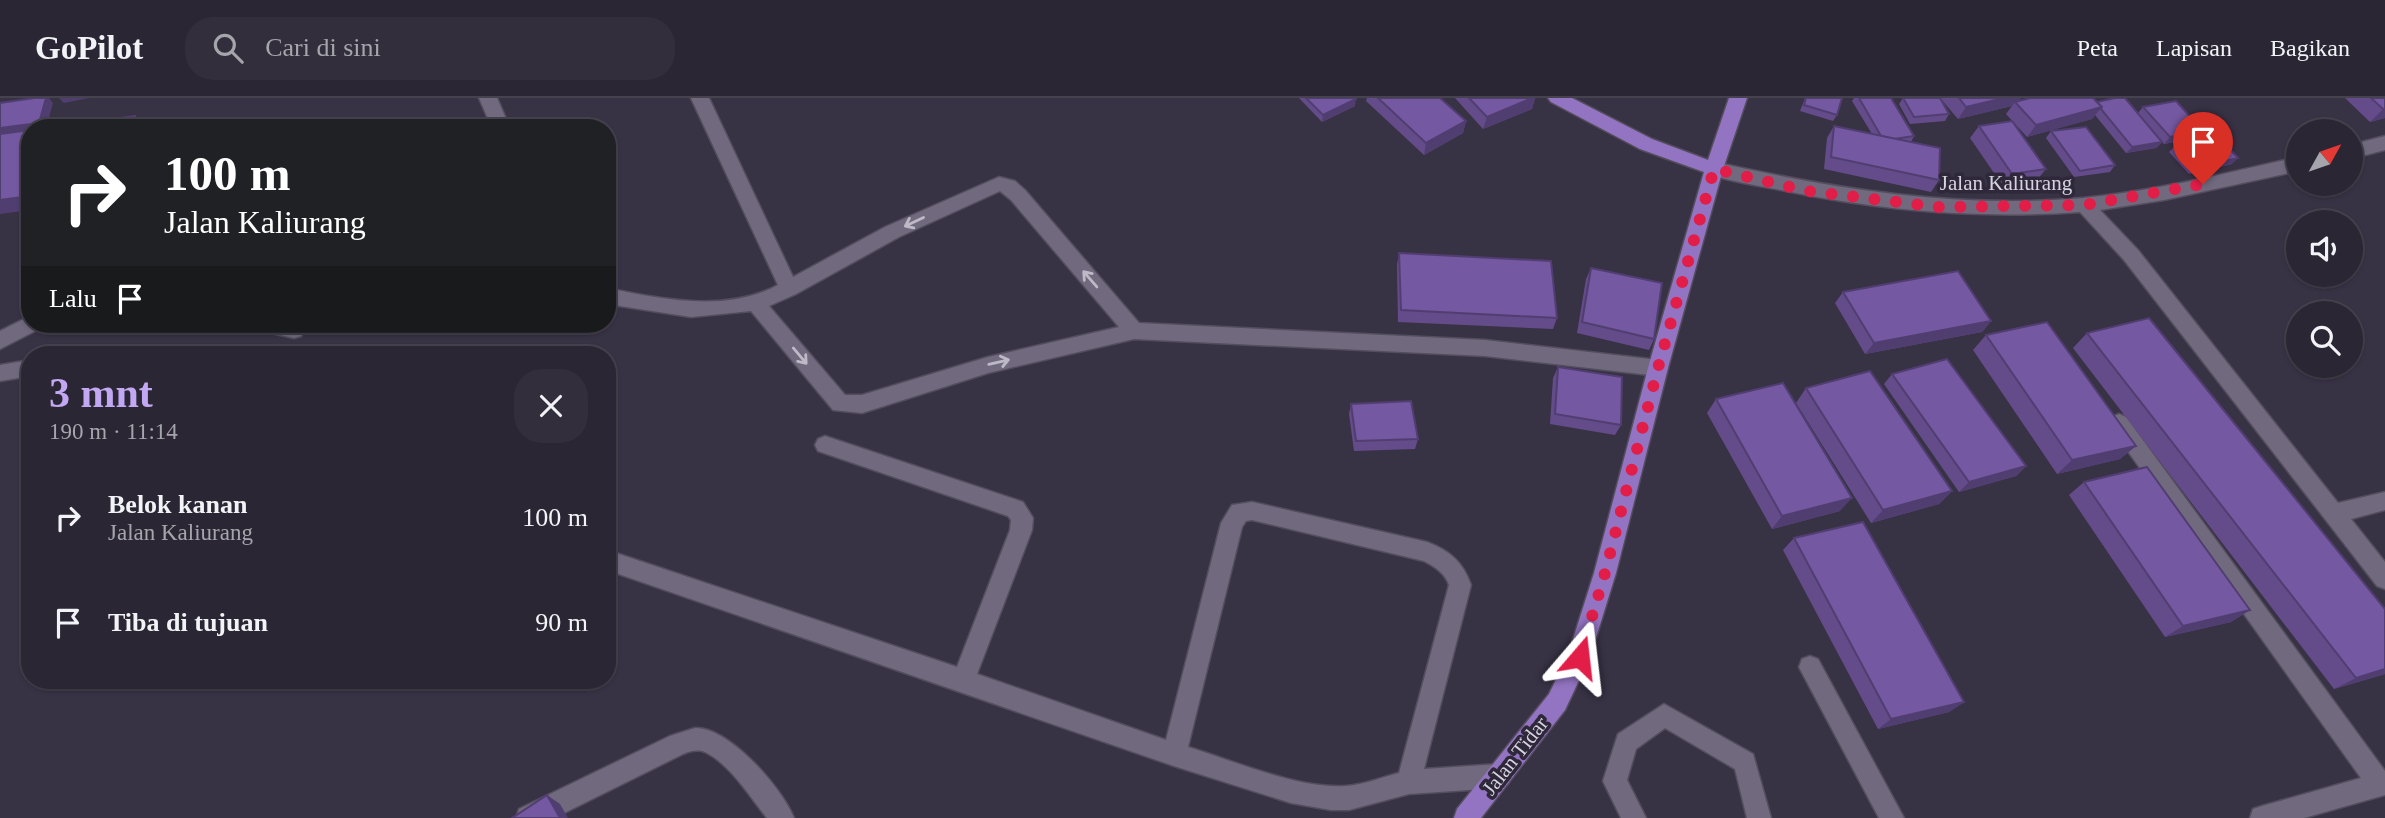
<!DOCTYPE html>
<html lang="id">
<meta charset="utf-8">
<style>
body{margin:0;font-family:Georgia,serif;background:#322e3c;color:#f1f3f6;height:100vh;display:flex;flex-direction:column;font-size:26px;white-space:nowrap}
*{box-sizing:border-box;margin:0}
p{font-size:23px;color:#a5a5ac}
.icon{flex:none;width:38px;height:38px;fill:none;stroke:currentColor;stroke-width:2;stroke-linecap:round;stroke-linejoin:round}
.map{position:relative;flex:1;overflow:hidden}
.side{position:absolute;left:21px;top:248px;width:595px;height:343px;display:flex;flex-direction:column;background:#2a2634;border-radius:28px;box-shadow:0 2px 5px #0004,0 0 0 2px #46434f}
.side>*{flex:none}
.top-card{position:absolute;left:21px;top:21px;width:595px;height:214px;border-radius:28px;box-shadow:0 2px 5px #0004,0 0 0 2px #46434f;background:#202124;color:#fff;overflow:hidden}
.needle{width:46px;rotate:50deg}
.tools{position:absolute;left:2286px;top:21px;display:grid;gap:14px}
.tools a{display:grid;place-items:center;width:77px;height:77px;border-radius:50%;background:#2a2634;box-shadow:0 2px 5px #0004,0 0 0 2px #46434f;font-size:35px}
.pin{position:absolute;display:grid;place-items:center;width:60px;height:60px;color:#fff;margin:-72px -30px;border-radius:50% 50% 50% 0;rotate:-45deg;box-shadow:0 0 7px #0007}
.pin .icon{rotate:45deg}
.me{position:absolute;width:77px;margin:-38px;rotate:17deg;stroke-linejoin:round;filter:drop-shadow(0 0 5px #0008)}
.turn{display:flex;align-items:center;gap:24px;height:147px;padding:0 28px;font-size:32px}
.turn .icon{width:91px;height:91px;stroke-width:2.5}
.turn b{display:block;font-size:49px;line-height:60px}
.then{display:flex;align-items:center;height:66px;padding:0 28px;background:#0003;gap:14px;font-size:26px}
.round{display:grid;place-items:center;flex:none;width:74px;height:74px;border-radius:28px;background:#322e3c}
.head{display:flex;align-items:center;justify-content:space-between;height:119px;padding:0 28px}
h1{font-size:42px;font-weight:600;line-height:52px;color:#c2a7f2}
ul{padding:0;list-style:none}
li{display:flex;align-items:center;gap:21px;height:105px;padding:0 28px}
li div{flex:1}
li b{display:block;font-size:26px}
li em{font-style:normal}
header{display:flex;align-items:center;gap:42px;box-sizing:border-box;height:98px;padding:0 35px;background:#2a2634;border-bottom:2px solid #46434f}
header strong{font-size:33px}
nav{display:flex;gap:38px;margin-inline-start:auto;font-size:24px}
.search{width:490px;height:63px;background:#322e3c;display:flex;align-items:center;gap:18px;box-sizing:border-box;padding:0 24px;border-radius:28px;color:#a5a5ac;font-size:26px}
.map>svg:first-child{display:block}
</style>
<header>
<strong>GoPilot</strong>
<div class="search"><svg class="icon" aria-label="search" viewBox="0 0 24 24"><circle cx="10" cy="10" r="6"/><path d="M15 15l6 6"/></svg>Cari di sini</div>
<nav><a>Peta</a><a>Lapisan</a><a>Bagikan</a></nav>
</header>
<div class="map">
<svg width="2385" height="720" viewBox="0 0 2385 720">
<rect width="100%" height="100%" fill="#383245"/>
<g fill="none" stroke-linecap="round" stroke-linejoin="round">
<g stroke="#534d5d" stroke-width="3">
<g id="minor">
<polygon points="479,0 497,0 510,30 492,30"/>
<path d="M691,0H709L793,179L885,129L999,79L1015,83L1025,92L1139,225L1485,242L1658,262L1665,264L1668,270L1665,276L1658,278L1485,258L1134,241L988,275L862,315L833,312L751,213L691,219L607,206V190C661,201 726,215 778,187ZM1000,93L1011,102L1119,229L988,259L862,297H845L769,208L796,196L899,139Z"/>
<polygon points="2385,38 2385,52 2350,61 2350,47"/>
<path d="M2298,59V73L2164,102L2100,112L2138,152L2338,405L2385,394V412L2351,421L2385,464V491L2377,488L2124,162L2080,114C1980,121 1883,113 1786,93C1760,88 1733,84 1708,76L1705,71L1708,66L1714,64C1836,91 1958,111 2083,100C2156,93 2227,75 2298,59Z"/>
<polygon points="30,218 30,226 40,226 37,232 0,251 0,233"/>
<polygon points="255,226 299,226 304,232 301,238 294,240 258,232"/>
<polygon points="30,262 30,278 0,283 0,267"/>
<polygon points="2119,316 2126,319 2385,673 2385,697 2304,720 2250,720 2253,711 2262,708 2361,680 2112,331 2109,325 2112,319"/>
<path d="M825,338L1023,404L1033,420L1032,432L977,576L1166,642L1221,425L1232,407L1252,404L1427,444C1450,453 1463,464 1471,487L1424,671L1499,666L1508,670L1511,678L1508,686L1499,690L1409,696L1349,712H1331L1291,705L1174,668L607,472V452L957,569L1010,432L1011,422L1008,418L818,353L815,347L818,341ZM1252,422L1424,463C1435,469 1445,475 1449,487L1399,675C1382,679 1364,687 1346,688C1297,691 1235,663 1188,649L1242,429L1246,423Z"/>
<polygon points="1810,558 1818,561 1904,720 1879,720 1799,569 1802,561"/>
<polygon points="1664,606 1753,656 1771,720 1747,720 1735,671 1665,630 1636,651 1627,682 1646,720 1621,720 1603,683 1618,636"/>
<path d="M695,630C729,629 782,690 794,720H767C750,699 730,666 705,654C698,651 690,653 683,656L554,720H516L519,711L670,638Z"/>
</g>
</g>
<g stroke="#534d5d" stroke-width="3">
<polygon id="major" points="1548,0 1572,0 1652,41 1708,62 1729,0 1747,0 1723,71 1668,270 1616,475 1590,559 1565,612 1481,720 1454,720 1457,711 1549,596 1568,557 1594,475 1648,270 1704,74 1640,51 1551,4"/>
</g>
<use href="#minor" fill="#716a7f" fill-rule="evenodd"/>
<use href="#major" fill="#9374c2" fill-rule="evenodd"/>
</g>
<g fill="#644c8a">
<polygon points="1299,0 1355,0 1355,8 1322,24"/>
<polygon points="1367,0 1440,0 1466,23 1463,35 1424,57 1366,3"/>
<polygon points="1455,0 1535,0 1532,11 1483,31"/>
<polygon points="1805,0 1842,0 1837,17 1833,23 1800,13"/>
<polygon points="1854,0 1891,0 1914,38 1911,44 1939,82 1931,94 1824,71 1827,40 1834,28 1872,36 1852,3"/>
<polygon points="1903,0 1940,0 1949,16 1945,23 1910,26 1899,6"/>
<polygon points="1940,0 2021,0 2019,3 2026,1 2025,0 2093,0 2097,4 2138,15 2143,9 2197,40 2164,46 2162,44 2156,50 2126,55 2095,17 2092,21 2027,39 2006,16 2012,8 1958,21"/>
<polygon points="2345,0 2385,0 2385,20 2370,24"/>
<polygon points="1979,28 2046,71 2036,83 2003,88 1970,40"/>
<polygon points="2051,33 2115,67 2110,74 2074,79 2046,40"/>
<polygon points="2175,48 2232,66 2189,76 2169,54"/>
<polygon points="1399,155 1557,220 1553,231 1398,224 1397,167"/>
<polygon points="1591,170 1654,241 1649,252 1577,235 1586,181"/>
<polygon points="1843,194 1991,223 1982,234 1865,256 1835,205"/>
<polygon points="2087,235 2385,576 2334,591 2073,250"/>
<polygon points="1986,237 2136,348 2120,361 2057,376 1973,252"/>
<polygon points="1558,269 1621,327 1615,337 1550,326 1553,280"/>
<polygon points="1892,276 2026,368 2016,378 1959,394 1884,286"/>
<polygon points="1806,290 1952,393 1939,406 1871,425 1796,305"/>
<polygon points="1716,301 1840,413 1772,431 1707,315"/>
<polygon points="1351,306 1418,341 1415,351 1354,353 1349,316"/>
<polygon points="2084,384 2250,512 2231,524 2165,539 2069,397"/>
<polygon points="1794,440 1964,604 1949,614 1878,631 1783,452"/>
</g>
<g fill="#513e71">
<polygon points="46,0 49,0 53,5 46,30 30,30 30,34 0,38 0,30"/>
<polygon points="59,0 89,0 64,5"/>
<polygon points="1532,0 1535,0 1532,11 1483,31 1487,19"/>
<polygon points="2004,0 2021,0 2017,6 2015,4 2012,8 1958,21 1966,9"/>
<polygon points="1356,1 1355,8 1322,24 1323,17"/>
<polygon points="2102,9 2092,21 2027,39 2036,27"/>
<polygon points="2383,11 2385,11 2385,20 2370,24"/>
<polygon points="135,18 146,30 132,30"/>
<polygon points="1466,23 1463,35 1424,57 1426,45"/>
<polygon points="2203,33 2197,40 2164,46 2170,39"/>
<polygon points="2162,44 2156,50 2126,55 2132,49"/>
<polygon points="2238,60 2232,66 2189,76 2195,70"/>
<polygon points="30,98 30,112 0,116 0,102"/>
<polygon points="1991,223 1982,234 1865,256 1874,245"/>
<polygon points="2136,348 2120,361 2057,376 2072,362"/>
<polygon points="2026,368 2016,378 1959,394 1969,384"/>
<polygon points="1952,393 1939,406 1871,425 1883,412"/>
<polygon points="1852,400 1840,413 1772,431 1782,418"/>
<polygon points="2250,512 2231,524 2165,539 2183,528"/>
<polygon points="2385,571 2385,576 2334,591 2356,580"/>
<polygon points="1964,604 1949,614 1878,631 1891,621"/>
<polygon points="547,697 560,706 568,720 560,720"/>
</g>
<g fill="#7458a1" stroke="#513e71" stroke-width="2">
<polygon points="34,0 46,0 39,25 0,30 0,5"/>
<polygon points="1306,0 1355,0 1356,1 1323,17"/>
<polygon points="1378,0 1440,0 1466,23 1426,45"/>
<polygon points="1469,0 1532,0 1487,19"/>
<polygon points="1806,0 1842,0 1837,17 1804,7"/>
<polygon points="1859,0 1891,0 1914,38 1894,41 1881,38"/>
<polygon points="1903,0 1940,0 1949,16 1914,19"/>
<polygon points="1959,0 2004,0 1966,9"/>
<polygon points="2030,0 2093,0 2102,9 2036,27 2015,4"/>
<polygon points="2115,0 2125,0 2162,44 2132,49 2101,11 2102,9 2097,4"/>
<polygon points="2371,0 2385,0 2385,11 2383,11"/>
<polygon points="2176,3 2203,33 2170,39 2143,9"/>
<polygon points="135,18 132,30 49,30"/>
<polygon points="2012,23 2046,71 2012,76 1979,28"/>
<polygon points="1834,28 1940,50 1939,82 1831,59"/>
<polygon points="2086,29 2115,67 2080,73 2051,33"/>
<polygon points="30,32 30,98 0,102 0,36"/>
<polygon points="2218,38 2238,60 2195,70 2175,48"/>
<polygon points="1399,155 1551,163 1557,220 1401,212"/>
<polygon points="1591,170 1662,185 1654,241 1582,224"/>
<polygon points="1958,173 1991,223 1874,245 1843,194"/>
<polygon points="2149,220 2385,511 2385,571 2356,580 2087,235"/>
<polygon points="2047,224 2136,348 2072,362 1986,237"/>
<polygon points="1947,261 2026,368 1969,384 1892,276"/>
<polygon points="1558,269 1622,279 1621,327 1555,316"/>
<polygon points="1870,273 1952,393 1883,412 1806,290"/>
<polygon points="1783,285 1852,400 1782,418 1716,301"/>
<polygon points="1411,303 1418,341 1356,343 1351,306"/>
<polygon points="2147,369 2250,512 2183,528 2084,384"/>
<polygon points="1863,424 1964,604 1891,621 1794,440"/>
<polygon points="547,697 560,720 512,720"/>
</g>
<defs><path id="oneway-shaft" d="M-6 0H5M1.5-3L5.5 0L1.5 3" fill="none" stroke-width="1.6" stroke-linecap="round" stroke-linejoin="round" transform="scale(1.75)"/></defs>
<g stroke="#beb9c7">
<use href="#oneway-shaft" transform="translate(914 124) rotate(155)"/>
<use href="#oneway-shaft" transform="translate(1090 181) rotate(-131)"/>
<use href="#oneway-shaft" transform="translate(800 258) rotate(50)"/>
<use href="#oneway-shaft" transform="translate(999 264) rotate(-13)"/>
</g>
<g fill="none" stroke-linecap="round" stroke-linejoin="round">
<polyline stroke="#e11d48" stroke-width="12" stroke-dasharray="0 21.6" points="1580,559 1605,475 1658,270 1714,71 1807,93 1938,109 2084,107 2203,86"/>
</g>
<g text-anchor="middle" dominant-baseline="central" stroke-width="7" stroke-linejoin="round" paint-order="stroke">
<g font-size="21" fill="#d7d3df" stroke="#2e283a">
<text x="2006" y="85">Jalan Kaliurang</text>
<text transform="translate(1515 658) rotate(-52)">Jalan Tidar</text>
</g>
</g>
</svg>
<div class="tools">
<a><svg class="needle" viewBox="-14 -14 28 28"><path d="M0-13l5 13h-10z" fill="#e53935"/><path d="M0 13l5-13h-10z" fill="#a5a5ac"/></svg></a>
<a><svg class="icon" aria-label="sound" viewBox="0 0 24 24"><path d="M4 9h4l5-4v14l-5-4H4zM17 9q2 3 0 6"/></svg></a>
<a><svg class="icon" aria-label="search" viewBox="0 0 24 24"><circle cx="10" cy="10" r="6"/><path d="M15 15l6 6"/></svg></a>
</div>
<div class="pin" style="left:2203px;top:86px;background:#d93025"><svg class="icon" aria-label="arrive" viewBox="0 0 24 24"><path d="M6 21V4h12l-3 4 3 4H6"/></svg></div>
<svg class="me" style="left:1580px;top:559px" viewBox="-20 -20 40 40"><path d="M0-17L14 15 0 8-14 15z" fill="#e11d48" stroke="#fff" stroke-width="4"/></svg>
<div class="top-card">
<div class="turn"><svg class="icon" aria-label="right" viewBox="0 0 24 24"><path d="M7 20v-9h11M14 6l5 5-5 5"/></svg><div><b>100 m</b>Jalan Kaliurang</div></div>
<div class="then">Lalu<svg class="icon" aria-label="arrive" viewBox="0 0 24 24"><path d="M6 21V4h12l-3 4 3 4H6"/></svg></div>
</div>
<section class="side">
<div class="head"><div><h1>3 mnt</h1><p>190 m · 11:14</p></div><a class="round"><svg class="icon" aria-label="close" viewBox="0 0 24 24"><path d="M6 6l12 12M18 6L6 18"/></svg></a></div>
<ul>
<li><svg class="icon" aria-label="right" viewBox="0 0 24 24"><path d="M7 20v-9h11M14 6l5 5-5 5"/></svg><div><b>Belok kanan</b><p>Jalan Kaliurang</p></div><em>100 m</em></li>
<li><svg class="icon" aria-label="arrive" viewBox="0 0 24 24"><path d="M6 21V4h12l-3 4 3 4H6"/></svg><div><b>Tiba di tujuan</b></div><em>90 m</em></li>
</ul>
</section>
</div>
